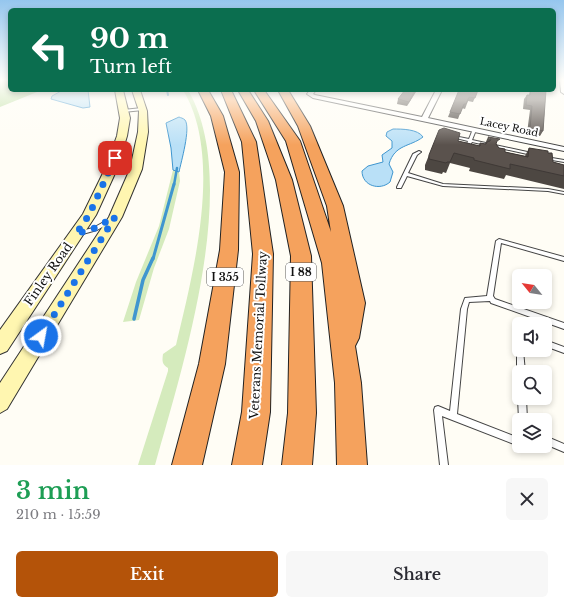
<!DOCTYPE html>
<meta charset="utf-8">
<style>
body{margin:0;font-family:"Libre Baskerville",serif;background:#f7f7f7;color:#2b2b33;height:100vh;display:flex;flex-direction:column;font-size:15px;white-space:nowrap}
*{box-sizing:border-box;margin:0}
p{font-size:13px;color:#7c7c81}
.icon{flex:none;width:22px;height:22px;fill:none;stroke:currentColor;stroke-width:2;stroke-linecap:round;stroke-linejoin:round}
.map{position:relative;height:465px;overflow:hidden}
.sheet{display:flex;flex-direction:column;background:#fff;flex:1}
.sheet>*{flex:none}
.guide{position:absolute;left:8px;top:8px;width:548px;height:84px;border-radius:6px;box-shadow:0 2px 6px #0003;background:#0b6e4f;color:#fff;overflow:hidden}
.needle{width:26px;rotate:300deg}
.tools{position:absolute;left:512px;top:269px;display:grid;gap:8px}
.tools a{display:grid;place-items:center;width:40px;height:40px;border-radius:6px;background:#fff;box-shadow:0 2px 6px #0003;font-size:20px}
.pin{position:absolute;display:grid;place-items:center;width:34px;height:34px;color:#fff;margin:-17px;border-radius:8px;box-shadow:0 2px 6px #0006}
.me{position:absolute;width:44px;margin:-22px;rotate:32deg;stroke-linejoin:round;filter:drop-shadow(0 0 3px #0008)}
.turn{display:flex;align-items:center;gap:14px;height:84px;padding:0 16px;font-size:18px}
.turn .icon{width:52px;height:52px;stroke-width:2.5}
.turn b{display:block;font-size:28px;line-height:34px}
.round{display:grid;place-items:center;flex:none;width:42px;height:42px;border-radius:6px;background:#f7f7f7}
.headline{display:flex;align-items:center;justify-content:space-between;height:68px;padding:0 16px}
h1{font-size:24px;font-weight:600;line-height:30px;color:#1e9e55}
.action{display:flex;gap:8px;margin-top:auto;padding:8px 16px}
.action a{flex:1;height:46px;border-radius:6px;background:#b45309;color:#fff;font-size:16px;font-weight:600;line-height:46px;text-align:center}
.action a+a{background:#f7f7f7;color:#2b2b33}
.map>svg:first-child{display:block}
</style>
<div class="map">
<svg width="564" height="465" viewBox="0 0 564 465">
<rect width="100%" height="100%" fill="#fffdf5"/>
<g fill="#d5ebbd">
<path d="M183,90H188C242,182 183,365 155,465H138L168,371V368C162,364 162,361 163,354L176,345C193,273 224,157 183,90Z"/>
<polygon points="173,170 179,172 180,181 169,229 154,268 139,320 123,322 136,282 159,226"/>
</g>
<polygon fill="#b9dc9c" points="0,80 10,80 10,90 42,90 0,107"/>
<g fill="#b9e0f7" stroke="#3f96cf">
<polygon points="63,90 88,90 90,107 83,108 51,99 52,96"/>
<path d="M179,117C181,118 183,118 185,120C191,128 181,162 179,172L173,170L171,148L166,123Z"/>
<path d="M393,129C402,129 418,129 423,137C410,147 395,144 389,164L393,172L390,182C380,191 362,186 362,171L368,166L383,162L382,155L392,148V141L386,136L387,132Z"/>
</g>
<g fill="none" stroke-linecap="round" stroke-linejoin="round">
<polyline stroke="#3f96cf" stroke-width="2" points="167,90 168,95"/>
<polyline stroke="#3f96cf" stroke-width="2.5" points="174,185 177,168"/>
<polyline stroke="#3f96cf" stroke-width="3" points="153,259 174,184"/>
<polyline stroke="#3f96cf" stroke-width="3.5" points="134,319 143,280 153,258"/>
<g stroke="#444" stroke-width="2">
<g id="lane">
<polygon points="142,108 143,108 143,110 123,112 121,111 123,110"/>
<polygon points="473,129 476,130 472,140 532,153 534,154 532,155 472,142 470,145 469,145 467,144 468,141 452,137 454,136 469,139"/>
<polygon points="419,151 421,152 417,155 408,173 443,184 548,189 564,192 564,194 548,191 443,186 407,176 401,188 397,188 397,187 413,154"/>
<polygon points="546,157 564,160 564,162 546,159"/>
<polygon points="111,218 113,220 113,221 97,230 79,235 76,233 77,232 93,228"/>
<polygon points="499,239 564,257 564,261 501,243 493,296 495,299 564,323 564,329 491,303 490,301 469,302 467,309 457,414 519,438 519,446 442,416 448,465 440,465 434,410 435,407 438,406 450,411 461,309 465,298 487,296 496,241"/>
<polygon points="519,331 519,340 517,339 516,337 517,332"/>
<polygon points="545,340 564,347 564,353 545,346"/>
<polygon points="519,347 519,350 523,350 525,372 519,372 519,375 517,372 517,350 518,348"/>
<polygon points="519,396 519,398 526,398 527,420 519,420 518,398"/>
<polygon points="545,436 564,444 564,452 545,444"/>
</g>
</g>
<g stroke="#444" stroke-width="2">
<g id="street">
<polygon points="560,80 564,80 564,94 561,92"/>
<polygon points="310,90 316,90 313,94 315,95 422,117 436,90 442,90 428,118 564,147 564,151 313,98 307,94"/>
</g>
</g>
<g stroke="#333" stroke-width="2">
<g id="secondary">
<polygon points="115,90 123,90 130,118 127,136 117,169 96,215 7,351 0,354 0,330 83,214 105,169 117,136 120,118"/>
<polygon points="132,90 140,90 147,111 148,132 142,169 122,217 7,409 0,413 0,383 109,217 130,169 138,132 139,111"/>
</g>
</g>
<g stroke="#222" stroke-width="2">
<g id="highway">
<polygon points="198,90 208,90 223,116 239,172 238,250 225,364 202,465 172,465 199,364 220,250 225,172 211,116"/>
<polygon points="221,90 231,90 256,142 273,254 270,412 262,465 232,465 242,412 253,254 242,142"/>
<polygon points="238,90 248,90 268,121 292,180 311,256 316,413 312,465 282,465 288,413 291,256 276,180 256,121"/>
<polygon points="254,90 264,90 300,141 331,232 327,206 298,126 278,90 288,90 310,126 343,206 365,303 359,338 355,346 361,383 367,465 337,465 335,383 322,263 286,141"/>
</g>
</g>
<use href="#lane" fill="#fff" fill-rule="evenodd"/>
<use href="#street" fill="#fff" fill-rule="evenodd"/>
<use href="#secondary" fill="#fff6b0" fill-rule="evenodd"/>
<use href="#highway" fill="#f5a25d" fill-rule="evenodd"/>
</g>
<g fill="#4d4742">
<polygon points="405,90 417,90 407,106 397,104 398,99"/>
<polygon points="478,90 473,102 468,101 465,109 462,108 458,119 448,117 450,112"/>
<polygon points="530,90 546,90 543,131 540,136 527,133 530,110 523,109 524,99 527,95 529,95"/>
<polygon points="488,137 497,145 499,148 505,152 525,156 529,148 548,153 553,162 564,165 564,189 506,175 504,179 469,171 470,168 450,163 446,173 443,172 442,174 425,170 425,165 429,155 458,141 479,146 480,143 485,144"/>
</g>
<polygon fill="#3f3936" points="415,90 417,90 407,106"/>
<g fill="#5a524d" stroke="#3f3936">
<polygon points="405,90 415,90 409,102 398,99"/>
<polygon points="459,90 478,90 475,98 469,97 466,104 464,104 460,114 450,112"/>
<polygon points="531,90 546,90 543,131 530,128 532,106 526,105 527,95 530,95"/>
<polygon points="444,128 460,133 458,141 480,146 480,143 486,144 487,142 490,141 491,139 488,137 500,139 497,141 496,144 499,148 505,149 505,152 528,157 529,148 548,151 548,153 552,153 553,162 564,165 564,176 510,164 510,169 474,160 474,158 454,153 450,162 447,162 446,163 429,159 429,155 439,130"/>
</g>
<linearGradient id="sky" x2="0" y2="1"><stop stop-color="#95c6ee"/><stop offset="0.55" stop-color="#fffefa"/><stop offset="1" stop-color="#fffefa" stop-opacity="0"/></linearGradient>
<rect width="564" height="145" fill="url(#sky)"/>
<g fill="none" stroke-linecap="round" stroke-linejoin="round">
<polyline stroke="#1a73e8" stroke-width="7" stroke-dasharray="0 12.6" points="41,336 115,217 95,228 76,234 89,215 115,158"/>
</g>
<g text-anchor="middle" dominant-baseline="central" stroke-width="4" stroke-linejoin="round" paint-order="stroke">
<g font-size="10" fill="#111" stroke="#fff">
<text transform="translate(509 127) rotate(12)">Lacey Road</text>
</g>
<g fill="#fff" stroke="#585858" stroke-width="1">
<rect x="286" y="263" width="30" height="18" rx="3"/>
<rect x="207" y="268" width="36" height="18" rx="3"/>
</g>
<g font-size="11" font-weight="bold" fill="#111">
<text x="301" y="272">I 88</text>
<text x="225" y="277">I 355</text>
</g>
<g font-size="12" fill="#111" stroke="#fff">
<text transform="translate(48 274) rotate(-55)">Finley Road</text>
<text transform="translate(258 335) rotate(-87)">Veterans Memorial Tollway</text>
</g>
</g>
</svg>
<div class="tools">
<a><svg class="needle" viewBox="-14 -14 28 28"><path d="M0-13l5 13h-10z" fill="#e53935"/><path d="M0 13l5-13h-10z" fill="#7c7c81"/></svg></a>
<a><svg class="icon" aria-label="sound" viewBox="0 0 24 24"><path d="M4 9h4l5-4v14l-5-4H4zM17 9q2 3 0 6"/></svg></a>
<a><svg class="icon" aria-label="search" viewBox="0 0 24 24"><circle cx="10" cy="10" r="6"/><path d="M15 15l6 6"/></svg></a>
<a><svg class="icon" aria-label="layers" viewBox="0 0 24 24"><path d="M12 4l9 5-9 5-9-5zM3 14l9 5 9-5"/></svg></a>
</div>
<div class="pin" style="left:115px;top:158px;background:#d93025"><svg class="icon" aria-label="arrive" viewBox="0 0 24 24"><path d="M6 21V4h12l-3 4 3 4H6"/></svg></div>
<svg class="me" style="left:41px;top:336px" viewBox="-20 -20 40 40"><circle r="17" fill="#1a73e8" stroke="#fff" stroke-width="3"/><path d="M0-11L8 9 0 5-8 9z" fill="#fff"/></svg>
<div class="guide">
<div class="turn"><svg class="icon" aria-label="left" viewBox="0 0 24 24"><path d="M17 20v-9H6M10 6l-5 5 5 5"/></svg><div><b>90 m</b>Turn left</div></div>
</div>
</div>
<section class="sheet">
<div class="headline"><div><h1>3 min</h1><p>210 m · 15:59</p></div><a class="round"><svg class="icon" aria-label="close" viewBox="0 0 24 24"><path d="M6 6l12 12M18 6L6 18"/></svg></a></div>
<div class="action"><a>Exit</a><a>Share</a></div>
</section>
